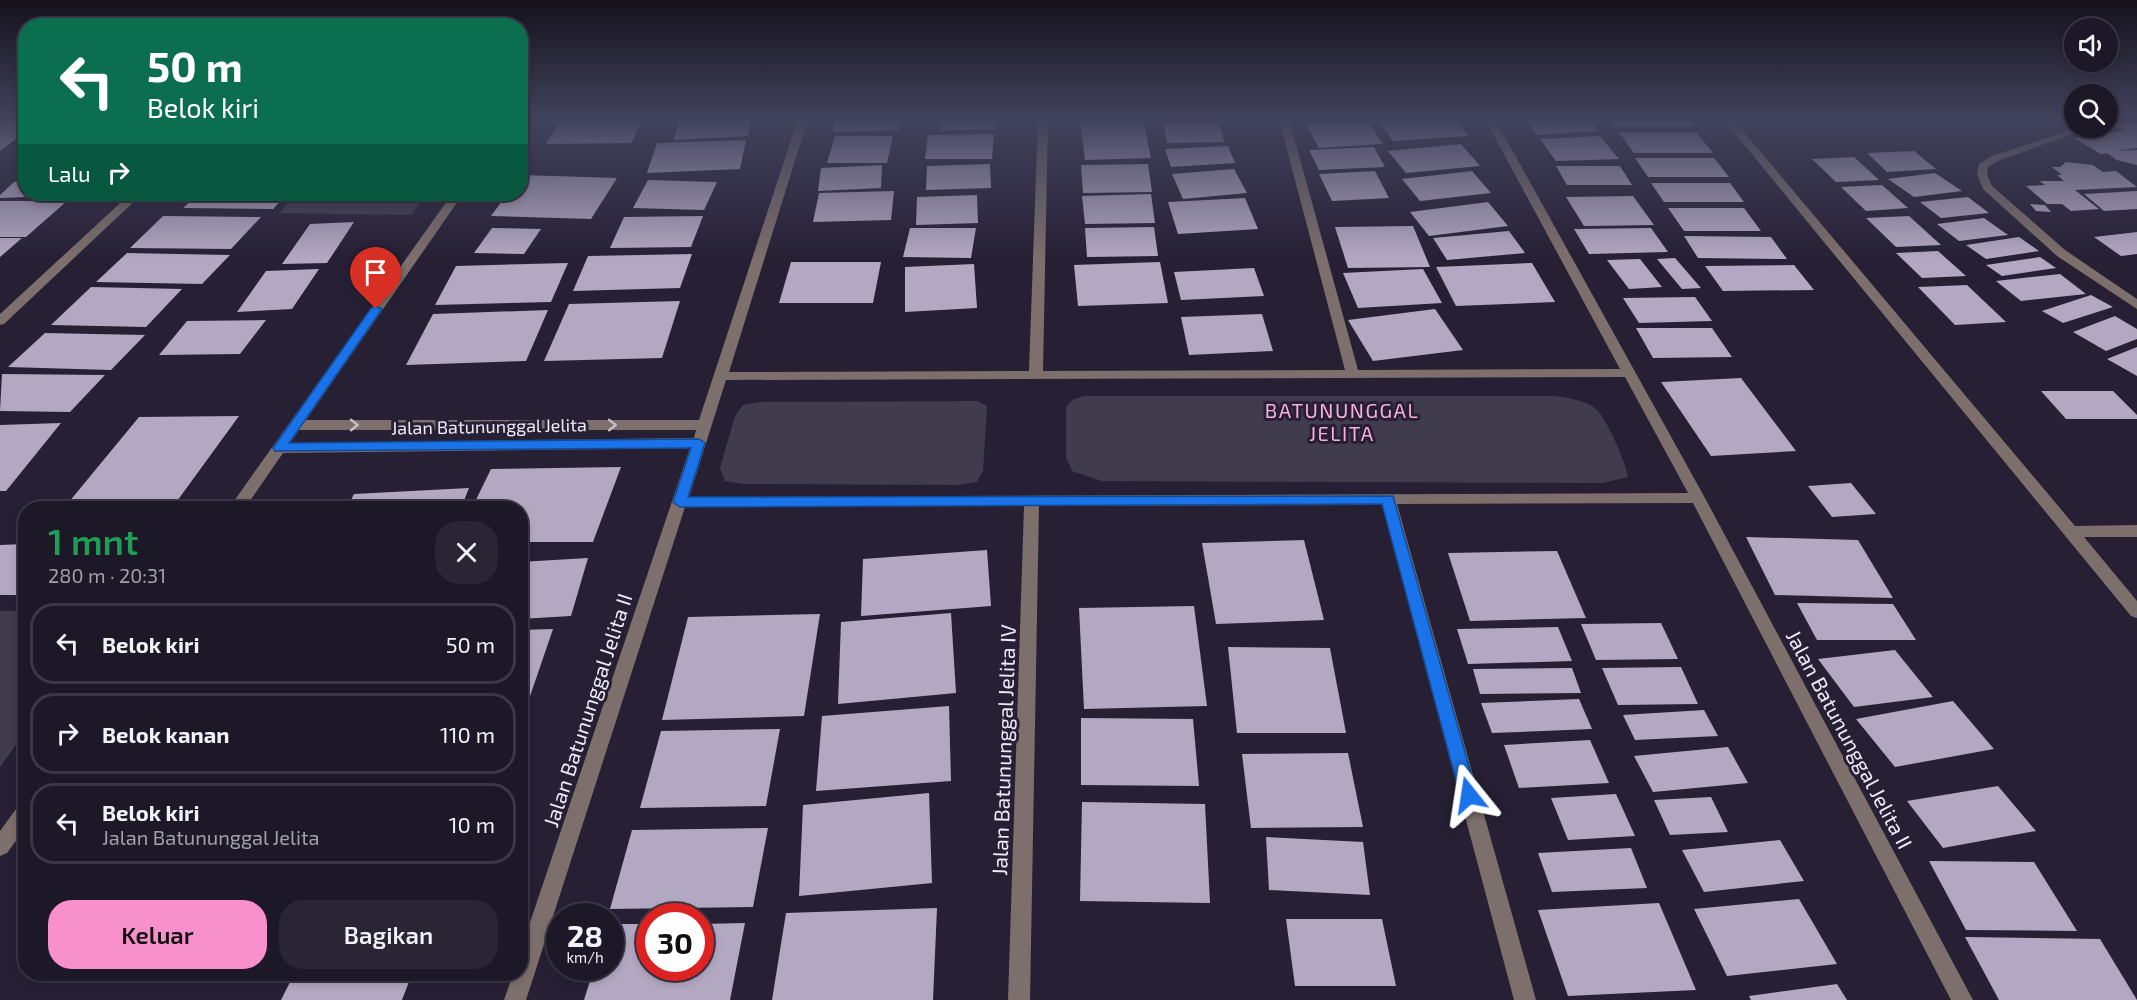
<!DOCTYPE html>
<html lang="id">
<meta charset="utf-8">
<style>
body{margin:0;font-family:"Exo 2",sans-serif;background:#2a2534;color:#f1f3f6;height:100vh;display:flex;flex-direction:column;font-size:22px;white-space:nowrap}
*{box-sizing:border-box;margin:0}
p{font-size:20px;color:#a0a0a8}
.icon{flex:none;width:33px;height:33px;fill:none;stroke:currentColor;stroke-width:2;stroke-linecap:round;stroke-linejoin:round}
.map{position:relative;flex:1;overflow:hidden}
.drawer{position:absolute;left:18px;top:501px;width:510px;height:480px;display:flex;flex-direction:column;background:#1d1828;border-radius:24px;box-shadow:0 3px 9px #0003,0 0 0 2px #3b3745}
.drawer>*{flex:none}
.top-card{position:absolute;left:18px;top:18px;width:510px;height:183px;border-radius:24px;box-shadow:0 3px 9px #0003,0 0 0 2px #3b3745;background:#0b6e4f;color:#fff;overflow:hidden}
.fabs{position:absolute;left:2064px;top:18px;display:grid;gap:12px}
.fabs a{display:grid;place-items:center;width:54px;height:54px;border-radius:50%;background:#1d1828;box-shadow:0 3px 9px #0003,0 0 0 2px #3b3745;font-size:30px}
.speed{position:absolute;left:546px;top:903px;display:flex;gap:12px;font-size:30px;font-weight:700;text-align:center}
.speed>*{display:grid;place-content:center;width:78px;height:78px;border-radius:50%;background:#1d1828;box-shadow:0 3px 9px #0003,0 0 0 2px #3b3745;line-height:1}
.speed small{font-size:15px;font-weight:400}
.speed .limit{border:9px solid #d22;background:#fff;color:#111}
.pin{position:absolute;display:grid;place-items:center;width:51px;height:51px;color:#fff;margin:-62px -26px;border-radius:50% 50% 50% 0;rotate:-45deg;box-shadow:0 0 6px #0007}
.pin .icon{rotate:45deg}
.me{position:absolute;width:66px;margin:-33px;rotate:345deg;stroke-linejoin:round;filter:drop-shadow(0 0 4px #0008)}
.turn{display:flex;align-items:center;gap:21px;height:126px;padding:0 30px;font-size:27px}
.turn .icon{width:78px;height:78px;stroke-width:2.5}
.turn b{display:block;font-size:42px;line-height:51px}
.then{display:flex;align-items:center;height:57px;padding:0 30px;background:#0003;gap:12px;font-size:22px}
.round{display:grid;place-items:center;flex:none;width:63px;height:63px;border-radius:24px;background:#2a2534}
.summary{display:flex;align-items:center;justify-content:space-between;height:102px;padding:0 30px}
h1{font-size:36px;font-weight:600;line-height:45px;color:#1e9e55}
.button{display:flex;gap:12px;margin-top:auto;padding:12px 30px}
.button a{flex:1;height:69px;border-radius:24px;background:#f890cc;color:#111;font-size:24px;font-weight:600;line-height:69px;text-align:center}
.button a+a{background:#2a2534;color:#f1f3f6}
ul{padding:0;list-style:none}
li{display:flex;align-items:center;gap:18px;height:81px;margin:0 12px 9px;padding:0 18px;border:3px solid #3b3745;border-radius:24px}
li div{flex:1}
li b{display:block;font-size:22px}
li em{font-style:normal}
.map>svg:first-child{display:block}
</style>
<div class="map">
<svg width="2137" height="1000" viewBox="0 0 2137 1000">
<rect width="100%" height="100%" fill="#272035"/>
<g fill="#413b4e">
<polygon points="296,194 427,194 411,215 279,213"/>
<path d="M1084,396H1555C1568,398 1590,401 1599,412C1608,423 1626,463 1628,477L1602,483L1102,481L1072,471L1066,457V407L1072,400Z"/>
<polygon points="977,401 987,406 983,471 977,482 959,485 743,484 725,481 720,468 735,416 743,405 760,402"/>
<polygon points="0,611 25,611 25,732 0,767"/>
</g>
<g fill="#b3a8c2">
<polygon points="0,119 26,119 26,131 0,151"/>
<polygon points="561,119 643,119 631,143 546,144"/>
<polygon points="751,119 748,136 674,140 679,120"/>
<polygon points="835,119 900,119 899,130 833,132"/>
<polygon points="941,119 996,119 996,129 941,130"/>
<polygon points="1080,119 1143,119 1151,158 1085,160"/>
<polygon points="1402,119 1455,119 1468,136 1393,141 1379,121"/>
<polygon points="1525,119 1589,119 1599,131 1537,135"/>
<polygon points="1610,119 1689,119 1695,126 1615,127"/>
<polygon points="1368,121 1383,144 1319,148 1306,125"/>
<polygon points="1219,122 1224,142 1167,143 1163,123"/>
<polygon points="2137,122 2137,148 2116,151 2137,150 2137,165 2117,160 2107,153 2101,154 2074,138 2125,131 2113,124"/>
<polygon points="1619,132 1696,132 1713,153 1634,153"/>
<polygon points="994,134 992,159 925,159 928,135"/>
<polygon points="835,136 893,136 887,163 827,163"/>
<polygon points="1600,136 1619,159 1556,161 1540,139"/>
<polygon points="746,140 740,169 647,173 657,143"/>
<polygon points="1461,144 1480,166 1406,173 1388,151"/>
<polygon points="1228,146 1235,163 1171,167 1165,149"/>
<polygon points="1374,147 1385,167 1319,170 1309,150"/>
<polygon points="1914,151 1936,169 1887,172 1867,153"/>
<polygon points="1854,157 1879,180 1836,182 1812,159"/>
<polygon points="1635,158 1714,158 1729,177 1648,177"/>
<polygon points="2066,162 2093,165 2103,172 2116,171 2137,187 2075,190 2099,209 2071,211 2062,204 2047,204 2026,186 2045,185 2040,181 2064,181 2057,175 2062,175 2052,167 2060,167"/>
<polygon points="990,164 991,188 926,190 927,166"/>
<polygon points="1148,164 1152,192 1083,193 1081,165"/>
<polygon points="882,165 881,188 818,191 821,168"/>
<polygon points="1556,166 1620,166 1632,185 1567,185"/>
<polygon points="1234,169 1247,193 1183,199 1172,174"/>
<polygon points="1375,171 1389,198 1332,201 1319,174"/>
<polygon points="1472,171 1491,193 1420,201 1402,179"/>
<polygon points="1935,173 1962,191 1914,197 1888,179"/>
<polygon points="521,175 617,178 591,219 491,216 507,194 520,194"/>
<polygon points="648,180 717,182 704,210 633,208"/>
<polygon points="26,181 26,194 73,194 73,195 0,198 0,195 14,182"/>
<polygon points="1651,183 1730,183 1744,202 1664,202"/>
<polygon points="1882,185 1908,208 1866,211 1841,187"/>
<polygon points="894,191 891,220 813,222 819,193"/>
<polygon points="2137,191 2137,209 2104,211 2084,194"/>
<polygon points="199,194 287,194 273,209 183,208"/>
<polygon points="1151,194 1155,223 1085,224 1082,196"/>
<polygon points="977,195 978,223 916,225 917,197"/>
<polygon points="1633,196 1654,225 1584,226 1566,197"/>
<polygon points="1968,197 1989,213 1941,218 1920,202"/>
<polygon points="1245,198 1258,229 1178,234 1168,202"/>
<polygon points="0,201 67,201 26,237 0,237"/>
<polygon points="1488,202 1508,226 1429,236 1410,212"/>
<polygon points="2030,204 2045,205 2051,212 2036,211"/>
<polygon points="1668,208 1744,208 1761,231 1684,231"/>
<polygon points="163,216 261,217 231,249 130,248"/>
<polygon points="703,216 691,247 610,248 624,217"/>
<polygon points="1909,216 1941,245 1896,247 1866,218"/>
<polygon points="1984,218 2008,235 1959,241 1937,224"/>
<polygon points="354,222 327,263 282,264 310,224"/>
<polygon points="1413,226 1430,267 1348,268 1335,227"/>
<polygon points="1154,227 1158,256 1087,257 1085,228"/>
<polygon points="492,228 541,229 524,254 474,253"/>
<polygon points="910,228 976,228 971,258 903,257"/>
<polygon points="1651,228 1668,252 1589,254 1574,229"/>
<polygon points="1509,231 1525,253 1447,260 1433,238"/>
<polygon points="2137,232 2137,254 2121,256 2094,237"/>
<polygon points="1684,236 1771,237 1787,259 1698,258"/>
<polygon points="2019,237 2039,251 1986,259 1966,245"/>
<polygon points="0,238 22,238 0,257"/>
<polygon points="1938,251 1966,276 1922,278 1896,253"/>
<polygon points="127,253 230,255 202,284 96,282"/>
<polygon points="692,254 680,288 573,291 588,256"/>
<polygon points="2040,257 2056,268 2002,276 1986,265"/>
<polygon points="1675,258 1701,288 1682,289 1657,259"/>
<polygon points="1640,259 1662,287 1629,289 1607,260"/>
<polygon points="791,262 881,262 873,303 779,303"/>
<polygon points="1160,262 1168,303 1078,306 1074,265"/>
<polygon points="568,263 551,302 435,305 456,266"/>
<polygon points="1532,263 1555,302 1456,306 1436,267"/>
<polygon points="974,264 977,308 905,312 905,267"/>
<polygon points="1794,265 1814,290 1723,291 1705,266"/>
<polygon points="1254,268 1264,296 1181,300 1174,272"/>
<polygon points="319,269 292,309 237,312 266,271"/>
<polygon points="1423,269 1442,303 1358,308 1343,273"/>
<polygon points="2060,274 2086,294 2021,301 1996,281"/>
<polygon points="1967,285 2006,322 1955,325 1918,287"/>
<polygon points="91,287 182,289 146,327 51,325"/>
<polygon points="2091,295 2113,307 2063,323 2042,311"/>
<polygon points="1695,297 1712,321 1639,323 1623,298"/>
<polygon points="680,301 662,358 544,361 569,304"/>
<polygon points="1435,309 1463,350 1373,361 1348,320"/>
<polygon points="548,310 526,361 406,365 433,314"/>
<polygon points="1262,314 1273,351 1189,355 1181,317"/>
<polygon points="2115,316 2137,329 2137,339 2106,351 2073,332"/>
<polygon points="266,320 240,354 159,355 187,321"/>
<polygon points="1636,328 1712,328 1732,357 1653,358"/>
<polygon points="45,333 145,335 111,370 8,367"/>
<polygon points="2137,347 2137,376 2107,359"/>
<polygon points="2,374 105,375 70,412 0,411"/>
<polygon points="1741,378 1796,451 1711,456 1661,382"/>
<polygon points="2041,391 2113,391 2137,415 2137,419 2066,419"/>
<polygon points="239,416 172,508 64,508 139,417"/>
<polygon points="61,423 6,491 0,491 0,425"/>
<polygon points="621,467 593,542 520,542 520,508 472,508 491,469"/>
<polygon points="1851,483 1876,514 1832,517 1808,486"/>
<polygon points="469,488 461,508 347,508 354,494"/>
<polygon points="1746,537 1858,540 1893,598 1775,595"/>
<polygon points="1304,540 1324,620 1216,624 1202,543"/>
<polygon points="26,544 26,595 0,595 0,545"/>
<polygon points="987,550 991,606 861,616 863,559"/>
<polygon points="1557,551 1586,618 1470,621 1448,553"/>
<polygon points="588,558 571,616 520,619 520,562"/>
<polygon points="1797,603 1893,604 1916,640 1817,640"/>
<polygon points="1194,606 1207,706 1084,709 1079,608"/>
<polygon points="951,613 956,693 838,704 841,622"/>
<polygon points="820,614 804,716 662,720 688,617"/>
<polygon points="1661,623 1678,659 1596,660 1581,624"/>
<polygon points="1558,627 1572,661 1468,664 1457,629"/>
<polygon points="553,629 527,705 520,705 520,630"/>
<polygon points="1228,647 1330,648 1346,733 1237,733"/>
<polygon points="1895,650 1933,697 1854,707 1818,659"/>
<polygon points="1681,667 1698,704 1618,705 1602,668"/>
<polygon points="1572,668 1581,693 1480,694 1473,669"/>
<polygon points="1579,699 1592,729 1492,733 1481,703"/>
<polygon points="1953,701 1994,749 1895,767 1856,719"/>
<polygon points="949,706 951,781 816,791 822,716"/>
<polygon points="1704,710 1718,736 1635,740 1623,715"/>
<polygon points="1081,718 1193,719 1199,786 1081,785"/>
<polygon points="780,729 766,806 640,808 661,731"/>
<polygon points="1590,740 1609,783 1519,788 1504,745"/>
<polygon points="1728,747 1748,783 1653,792 1634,756"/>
<polygon points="1348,753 1363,827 1251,828 1242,754"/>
<polygon points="1998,786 2036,831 1943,848 1907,801"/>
<polygon points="929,793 932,883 799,896 803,805"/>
<polygon points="1616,794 1635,836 1568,840 1551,798"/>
<polygon points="1711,797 1728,832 1670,835 1654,800"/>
<polygon points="1082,802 1205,804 1210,903 1080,901"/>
<polygon points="768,828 753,907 610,909 632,830"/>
<polygon points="1266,837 1363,842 1370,895 1269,890"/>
<polygon points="1780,840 1804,881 1704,892 1682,850"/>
<polygon points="1631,848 1647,888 1552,892 1538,853"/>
<polygon points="1929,861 2034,862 2077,931 1966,930"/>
<polygon points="1799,899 1837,964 1727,976 1694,909"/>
<polygon points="1659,903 1696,990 1568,996 1538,910"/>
<polygon points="937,908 933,1000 772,1000 786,913"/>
<polygon points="1286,919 1382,919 1396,986 1295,986"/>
<polygon points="745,923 730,1000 584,1000 594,968 610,968 610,924 650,924 650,968 700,968 700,924"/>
<polygon points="1965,937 2100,939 2137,1000 1999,1000"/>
<polygon points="292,978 410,979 402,1000 281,1000"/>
<polygon points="1837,984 1847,1000 1751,1000 1749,996"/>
</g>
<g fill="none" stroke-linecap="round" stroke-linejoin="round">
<g fill="#7d6f6b" fill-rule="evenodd">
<path d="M798,119H808L729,372L1029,371L1038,119H1048L1043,371L1345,370L1279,119H1289L1358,370L1620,369L1485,119H1495L1705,498L1973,1000H1951L1693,503L1397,504L1536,1000H1514L1382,505L1039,506L1030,1000H1008L1024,506L685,507L526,1000H504L513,974H520V952L690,448L283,453L245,508H229L452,194H463L306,420H699ZM1625,377L1688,493L689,497L726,380ZM299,430H696L694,438L290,443Z"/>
<polygon points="1723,119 1733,119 2075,526 2137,525 2137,537 2084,537 2137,601 2137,618 2131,616"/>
<polygon points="2076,128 2090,128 2000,160 1988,167 1987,174 1992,186 2065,250 2137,299 2137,309 2057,256 1983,189 1977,174 1979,164 1992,156"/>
<polygon points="130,194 142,194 4,324 0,325 0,314"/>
<polygon points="26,803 26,827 7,853 0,856 0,831 19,805"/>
</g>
</g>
<defs><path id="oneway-chevron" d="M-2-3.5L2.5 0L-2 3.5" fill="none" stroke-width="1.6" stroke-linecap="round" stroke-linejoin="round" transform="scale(1.5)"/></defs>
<g stroke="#c6bec6">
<use href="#oneway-chevron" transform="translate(354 425)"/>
<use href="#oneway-chevron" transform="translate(612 425)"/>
</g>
<linearGradient id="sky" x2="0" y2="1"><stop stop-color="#15121d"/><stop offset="0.46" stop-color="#41425c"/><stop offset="1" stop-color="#41425c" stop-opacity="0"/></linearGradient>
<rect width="2137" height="259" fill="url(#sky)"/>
<polygon fill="#1a73e8" stroke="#114b97" stroke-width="1.5" points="376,306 382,309 289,443 699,439 705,443 688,497 1393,496 1477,795 1475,800 1469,803 1463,800 1460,795 1382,504 680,507 673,502 691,448 275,451 273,448 275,445 372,307"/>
<g text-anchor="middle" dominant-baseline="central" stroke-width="6" stroke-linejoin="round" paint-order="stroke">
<g font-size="18" fill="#ede9f7" stroke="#272035">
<text transform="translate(489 426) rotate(-1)">Jalan Batununggal Jelita</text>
</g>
<g font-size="20" letter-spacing="1.5" fill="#f9afd8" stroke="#272035">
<text x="1342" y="410">BATUNUNGGAL<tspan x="1342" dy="23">JELITA</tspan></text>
</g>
<g font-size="21" fill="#ede9f7" stroke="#272035">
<text transform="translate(587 710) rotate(-72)">Jalan Batununggal Jelita II</text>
<text transform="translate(1850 739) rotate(62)">Jalan Batununggal Jelita II</text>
<text transform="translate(1003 750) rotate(-88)">Jalan Batununggal Jelita IV</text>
</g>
</g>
</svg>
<div class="fabs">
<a><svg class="icon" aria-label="sound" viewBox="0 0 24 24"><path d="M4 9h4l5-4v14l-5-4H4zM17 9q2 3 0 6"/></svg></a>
<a><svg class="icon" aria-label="search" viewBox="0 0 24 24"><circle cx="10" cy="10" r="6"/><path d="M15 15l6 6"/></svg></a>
</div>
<div class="speed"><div>28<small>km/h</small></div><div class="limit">30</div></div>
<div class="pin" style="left:376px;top:309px;background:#d93025"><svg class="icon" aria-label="arrive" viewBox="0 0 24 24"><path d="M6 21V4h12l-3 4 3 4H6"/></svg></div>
<svg class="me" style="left:1469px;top:795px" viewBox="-20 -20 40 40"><path d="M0-17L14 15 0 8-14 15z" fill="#1a73e8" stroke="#fff" stroke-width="4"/></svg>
<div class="top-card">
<div class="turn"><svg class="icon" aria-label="left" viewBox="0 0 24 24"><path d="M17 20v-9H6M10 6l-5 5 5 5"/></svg><div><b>50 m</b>Belok kiri</div></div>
<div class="then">Lalu<svg class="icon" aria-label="right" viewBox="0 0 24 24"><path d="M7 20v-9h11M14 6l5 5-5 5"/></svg></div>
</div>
<section class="drawer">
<div class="summary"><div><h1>1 mnt</h1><p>280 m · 20:31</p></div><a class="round"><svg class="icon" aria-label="close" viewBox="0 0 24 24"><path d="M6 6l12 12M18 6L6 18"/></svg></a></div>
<ul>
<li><svg class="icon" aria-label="left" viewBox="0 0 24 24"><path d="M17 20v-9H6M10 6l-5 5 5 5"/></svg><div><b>Belok kiri</b></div><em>50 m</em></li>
<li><svg class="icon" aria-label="right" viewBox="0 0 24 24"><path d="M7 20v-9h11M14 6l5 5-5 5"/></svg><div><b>Belok kanan</b></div><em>110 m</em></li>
<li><svg class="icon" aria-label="left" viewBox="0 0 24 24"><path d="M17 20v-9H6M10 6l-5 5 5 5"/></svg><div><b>Belok kiri</b><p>Jalan Batununggal Jelita</p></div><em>10 m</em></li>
</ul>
<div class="button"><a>Keluar</a><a>Bagikan</a></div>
</section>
</div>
